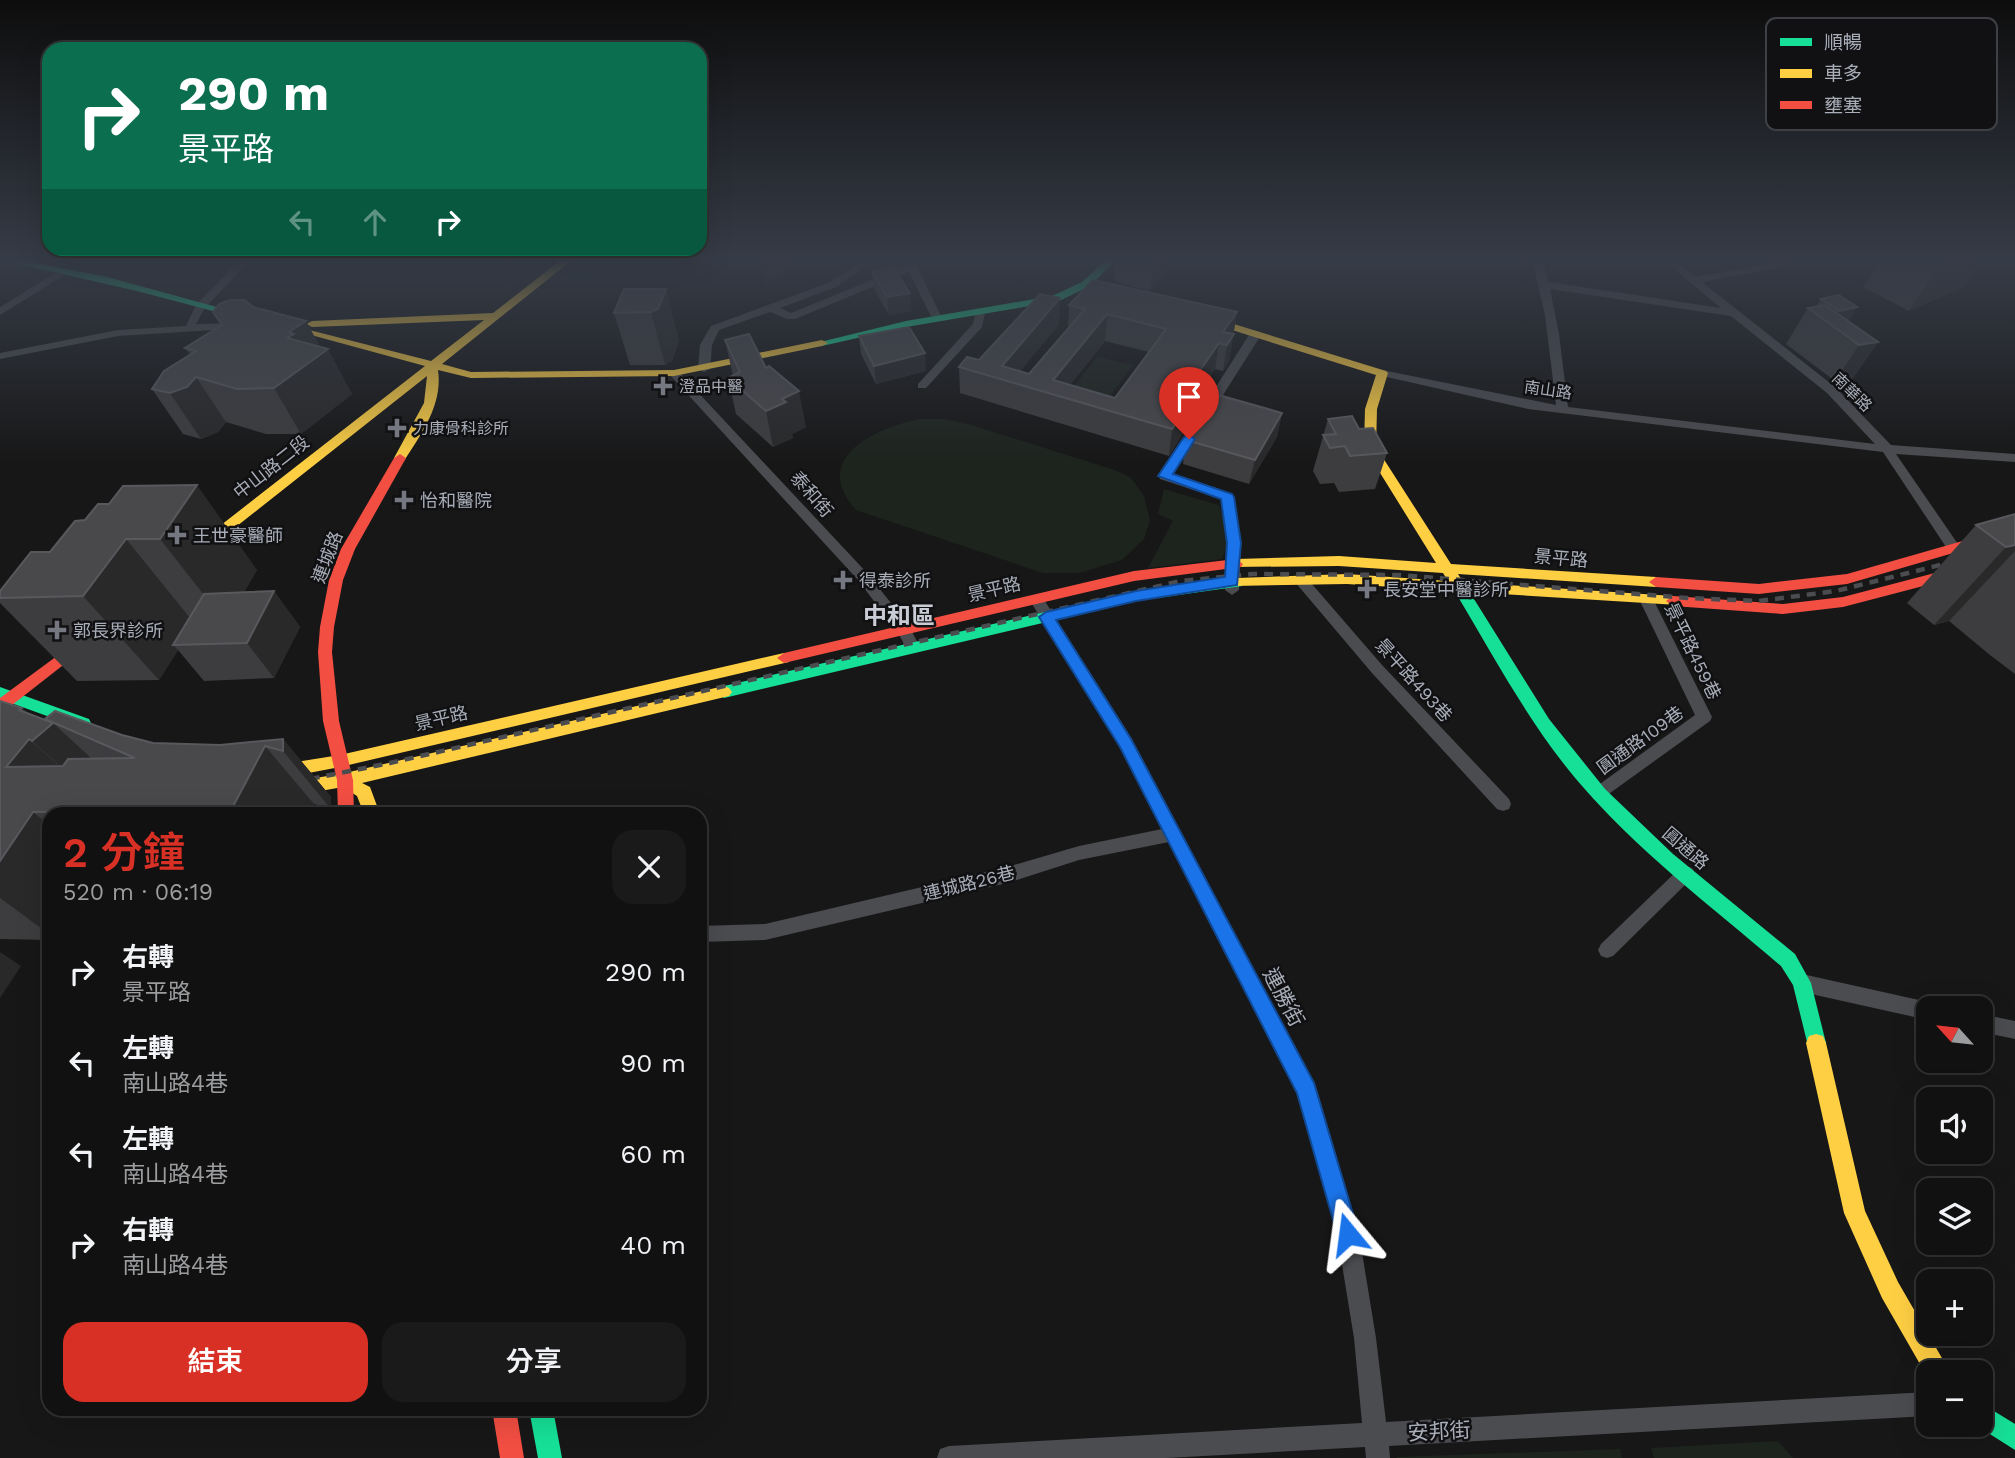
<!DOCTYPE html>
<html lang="zh-TW">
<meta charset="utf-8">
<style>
body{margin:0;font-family:"Work Sans","Noto Sans TC",sans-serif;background:#1a1a1a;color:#f1f3f6;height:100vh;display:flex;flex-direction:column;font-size:26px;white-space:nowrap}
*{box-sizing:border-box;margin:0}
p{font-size:23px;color:#9c9d9f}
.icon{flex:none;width:38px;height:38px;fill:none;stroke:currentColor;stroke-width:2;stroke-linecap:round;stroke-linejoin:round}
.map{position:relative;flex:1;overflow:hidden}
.details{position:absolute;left:42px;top:807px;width:665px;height:609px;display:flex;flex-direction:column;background:#111;border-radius:21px;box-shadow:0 7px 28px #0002,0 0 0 2px #303131}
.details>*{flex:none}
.guide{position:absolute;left:42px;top:42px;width:665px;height:214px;border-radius:21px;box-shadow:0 7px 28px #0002,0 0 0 2px #303131;background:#0b6e4f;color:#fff;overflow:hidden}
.needle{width:46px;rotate:297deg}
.buttons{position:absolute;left:1916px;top:996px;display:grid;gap:14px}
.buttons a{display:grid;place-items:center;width:77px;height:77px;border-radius:14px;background:#111;box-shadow:0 7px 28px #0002,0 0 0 2px #303131;font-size:35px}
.pin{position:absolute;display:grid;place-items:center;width:60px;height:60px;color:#fff;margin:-72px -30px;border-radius:50% 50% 50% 0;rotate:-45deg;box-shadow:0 0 7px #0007}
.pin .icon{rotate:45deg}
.me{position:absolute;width:77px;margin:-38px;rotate:344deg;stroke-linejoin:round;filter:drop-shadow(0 0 5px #0008)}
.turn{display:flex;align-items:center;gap:24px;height:147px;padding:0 21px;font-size:32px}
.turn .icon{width:91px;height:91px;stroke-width:2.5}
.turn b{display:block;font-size:49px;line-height:60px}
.lanes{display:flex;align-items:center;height:66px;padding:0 21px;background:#0003;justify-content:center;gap:35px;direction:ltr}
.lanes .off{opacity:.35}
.round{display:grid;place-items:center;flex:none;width:74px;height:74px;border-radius:21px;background:#1a1a1a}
.overview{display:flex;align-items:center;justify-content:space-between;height:119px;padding:0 21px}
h1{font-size:42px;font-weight:600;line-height:52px;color:#d93025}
.primary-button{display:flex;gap:14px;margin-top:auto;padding:14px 21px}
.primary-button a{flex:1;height:80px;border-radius:21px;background:#d93025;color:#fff;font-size:28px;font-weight:600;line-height:80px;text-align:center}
.primary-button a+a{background:#1a1a1a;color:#f1f3f6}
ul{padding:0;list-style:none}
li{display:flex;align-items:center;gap:21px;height:91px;padding:0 21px}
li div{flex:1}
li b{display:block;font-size:26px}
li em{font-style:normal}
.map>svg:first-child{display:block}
</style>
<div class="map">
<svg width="2015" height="1458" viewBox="0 0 2015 1458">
<rect width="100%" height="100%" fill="#171717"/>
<g fill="#1d241e">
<polygon points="620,260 644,260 594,280 593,284 549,281 567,275 575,267 569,263 571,261 597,265"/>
<polygon points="1097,357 1133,365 1101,408 1065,398"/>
<path d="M919,419H945L968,424L1115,470L1131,478L1144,496L1150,520L1144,539L1122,560L1079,573H1043L856,510C809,458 876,428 919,419Z"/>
<polygon points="1164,489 1219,505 1230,538 1222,559 1148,568 1173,521 1158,514"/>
<polygon points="1778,1441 1793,1458 1654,1458 1651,1448"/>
<polygon points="1620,1449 1622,1458 1396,1458 1397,1457"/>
</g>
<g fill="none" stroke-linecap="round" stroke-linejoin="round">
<g fill="#4b4c50" fill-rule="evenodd">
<polygon points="240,260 250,260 204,309 196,324 240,323 244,324 244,328 118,336 0,359 0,353 118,330 186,326 196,305"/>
<polygon points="864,260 875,260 836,287 780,308 791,313 906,266 904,260 914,260 942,318 941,320 932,318 909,272 795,319 787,319 770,312 719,330 712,345 710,369 704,372 698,369 700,345 711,326 828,283"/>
<path d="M1532,260H1542L1549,282L1721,308L1663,260H1674L1696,277L1789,260H1808L1803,263L1702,282L1835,387L1891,445L2015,454V462L1896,454L1960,547L1953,552L1948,550L1883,452L1528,409L1378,375V371L1382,370L1556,405L1545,315ZM1550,289L1731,316L1827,393L1875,444L1568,407L1559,334Z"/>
<polygon points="62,269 71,271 0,315 0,307"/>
<polygon points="976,310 985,312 982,327 926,388 918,388 918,384 973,324"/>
<polygon points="1255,332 1261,335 1173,474 1232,494 1234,497 1241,543 1239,590 1232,595 1225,590 1227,543 1221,499 1160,479 1159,476 1249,335"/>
<polygon points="674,370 678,371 868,574 909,626 920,647 918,651 908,651 898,633 858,580 670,375 668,373"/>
<polygon points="1300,574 1305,576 1382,665 1509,799 1511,804 1509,809 1503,811 1497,809 1372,673 1295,582 1293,579"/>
<polygon points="1036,594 1041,595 1132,739 1317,1090 1359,1234 1376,1338 1386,1422 1928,1392 1928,1416 1389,1446 1390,1458 1366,1458 1365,1447 1167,1458 937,1458 940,1449 949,1446 1362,1423 1354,1338 1337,1234 1298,1093 1169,842 1079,860 1007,883 765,940 700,942 700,926 765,924 1007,867 1079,846 1162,829 1120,747 1029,599"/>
<polygon points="1647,596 1654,601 1712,717 1710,721 1599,801 1593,799 1591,794 1593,789 1695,715 1640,601"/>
<polygon points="1686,866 1692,868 1695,873 1692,878 1613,956 1607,958 1601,956 1598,950 1601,944 1680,868"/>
<polygon points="1802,974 1928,1002 1936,1008 1928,1008 1928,1020 1802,992 1795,989 1793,983 1795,977"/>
<polygon points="1981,1014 2015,1021 2015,1039 1981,1032"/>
</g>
<g fill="#16e098" fill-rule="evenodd">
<polygon points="1,260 19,260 107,277 250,316 245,319 232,316 137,291"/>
<polygon points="1106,260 1116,260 1090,286 1059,301 906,327 822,346 816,343 906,321 1052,296 1082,282"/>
<polygon points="1237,578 1242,580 1244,583 1242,586 1136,601 724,698 716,692 724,686 1136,591"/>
<path d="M1464,590L1469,591L1549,719L1605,789L1673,854L1795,954L1811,983L1826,1043L1823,1050L1816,1052L1809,1050L1793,985L1781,966C1711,906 1636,850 1576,779C1529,723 1494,657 1457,595Z"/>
<polygon points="0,687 89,719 91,723 89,727 83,729 0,699"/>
<polygon points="1981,1403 2015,1424 2015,1450 1974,1424 1981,1424"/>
<polygon points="529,1409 553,1409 562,1458 538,1458"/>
</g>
<g fill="#ffcf43" fill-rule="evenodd">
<path d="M561,260H572L442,364L471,372L674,370L822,340L828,343L822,346L674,376L471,378L438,370C443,404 422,433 404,461L400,462L394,458L424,403L427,376L208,549H198L196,546L198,543L425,366L278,326V322L431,361L484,320L312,327L306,324L312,321L493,313Z"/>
<polygon points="1200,316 1208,316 1386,371 1388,373 1377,409 1376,447 1451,564 1656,577 1663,582 1656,587 1458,574 1463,582 1673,596 1680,601 1678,605 1469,592 1469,599 1459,599 1454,591 1347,584 1232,586 1230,583 1232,580 1237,578 1347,574 1448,581 1443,573 1339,566 1231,567 1229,564 1236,559 1339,556 1436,563 1364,447 1365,409 1376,375 1200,320"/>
<polygon points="784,653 789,654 791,658 789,662 340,767 277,779 271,777 269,772 271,767 277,765 340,755"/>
<polygon points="724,686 729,688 732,692 729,696 362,783 370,787 380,814 364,814 357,796 343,787 292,796 286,794 284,789 286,784 292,782 345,773"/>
<polygon points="1816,1034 1823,1036 1826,1043 1865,1211 1898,1282 1950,1372 1928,1372 1928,1378 1882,1298 1844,1213 1806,1043 1809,1036"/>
</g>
<g fill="#f24e42" fill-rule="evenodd">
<polygon points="400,454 406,458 355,549 343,580 334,627 332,652 339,721 353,780 354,814 338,814 337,780 323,721 318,652 320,627 329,580 341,549 394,458"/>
<polygon points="2015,526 2015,535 1847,584 1759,594 1656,587 1649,582 1656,577 1759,584 1847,574"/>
<polygon points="2015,552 2015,562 1843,607 1783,614 1673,606 1666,601 1673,596 1783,604 1843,597"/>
<polygon points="1236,559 1243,564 1241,567 1134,581 784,663 777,658 784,653 1134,571"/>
<polygon points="80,639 85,640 87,644 85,648 7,709 0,710 0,698"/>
<polygon points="492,1409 516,1409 524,1458 500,1458"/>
</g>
<polyline stroke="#4b4c4f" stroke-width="4.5" stroke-dasharray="9 7" stroke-linecap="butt" points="295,782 390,763 1181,581 1253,574 1398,575 1687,598 1759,601 1836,591 1960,560"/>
</g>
<g fill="#3d3d3f" fill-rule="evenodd">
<polygon points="760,260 806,260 794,262 767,284"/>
<polygon points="1115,260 1167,260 1165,272 1150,291 1118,282 1114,277"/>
<polygon points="1180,260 1203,260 1191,265"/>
<polygon points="1881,260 1982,260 1962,288 1909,311 1863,287"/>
<polygon points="872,272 912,311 889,315 874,289"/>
<polygon points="666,289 679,341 672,361 665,365 630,365 614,313"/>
<polygon points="1821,299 1857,307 1848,321 1878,342 1853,378 1835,381 1786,344 1808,308 1816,307"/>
<path d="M1069,305L1237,312L1229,361L1223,371L1215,369L1199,393L1195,414L1169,456L960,393L959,367L979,360L1059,324L1020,371L1029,374L1068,328ZM1105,341L1149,352L1115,398L1070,385Z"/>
<polygon points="253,307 306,321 320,347 352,394 301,434 266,434 226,422 218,432 201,439 183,434 152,389 190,354 185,348 221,325 213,312"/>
<polygon points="859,336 926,371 876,384 861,354"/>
<polygon points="725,340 766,368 806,427 792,434 793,438 773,447 736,414 728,378 733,376"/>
<polygon points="1282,413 1277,437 1249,484 1183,464 1186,440"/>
<polygon points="1328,419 1359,429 1387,453 1375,489 1339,492 1334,483 1320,484 1313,471"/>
<polygon points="98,504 257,570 244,592 274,591 300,627 274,678 204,681 178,650 159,680 77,681 0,603 0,591 50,552 85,520"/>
<polygon points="2015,514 2015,674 1990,655 1949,621 1934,625 1907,603 1976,525"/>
<polygon points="0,701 22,708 28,713 47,720 153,743 220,745 283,739 331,797 331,809 314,804 310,814 49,814 49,940 0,939"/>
</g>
<g fill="#29292a">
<polygon points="767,260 806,260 794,262 767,284 763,263"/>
<polygon points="1153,260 1167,260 1165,272 1150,291"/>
<polygon points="1192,260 1203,260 1191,265"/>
<polygon points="1944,260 1982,260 1962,288 1909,311"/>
<polygon points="666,289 679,341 672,361 665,365 651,312"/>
<polygon points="910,293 912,311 889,315 887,297"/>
<polygon points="1060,298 1059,324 1011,382 1002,366"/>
<polygon points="1857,307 1841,332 1830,325 1839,311"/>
<polygon points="1237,312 1229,361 1223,371 1227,345 1223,332"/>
<polygon points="1107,314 1105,341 1061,396 1053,380"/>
<polygon points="306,321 323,353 328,349 352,394 301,434 274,388 289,332"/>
<polygon points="1878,342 1853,378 1835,381 1859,345"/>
<polygon points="1219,343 1215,369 1199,393 1195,414 1169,456 1172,429 1190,385"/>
<polygon points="925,353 926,371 876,384 874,366"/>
<polygon points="196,377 226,422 218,432 201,439 170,393"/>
<polygon points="799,391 806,427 792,434 793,438 773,447 766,411 782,399"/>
<polygon points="1282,413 1277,437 1249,484 1255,460"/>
<polygon points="197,485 257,570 226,623 160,539"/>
<polygon points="126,539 195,624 173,645 178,650 159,680 83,596"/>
<polygon points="2015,545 2015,551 1949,621 1934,625 2006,547"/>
<polygon points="274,591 300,627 274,678 247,643"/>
<polygon points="22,708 45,730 53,723 116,781 97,799 32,741 19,710"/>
<polygon points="29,739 94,797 6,767"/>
<polygon points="283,739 331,797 331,809 283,751"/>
<polygon points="265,746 314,804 310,814 229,814"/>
<polygon points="33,812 49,825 49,934 0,898 0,861"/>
<polygon points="0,952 21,966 0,998"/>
</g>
<g fill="#49494c" stroke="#58595d" stroke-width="2" fill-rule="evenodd">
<polygon points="892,266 910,293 887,297 872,272"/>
<path d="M1093,280L1237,312L1223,332L1234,334L1227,345L1219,343L1190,385L1200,387L1172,429L959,367L967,357L979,360L1040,294L1060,298L1002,366L1029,374L1085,309L1069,305ZM1107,314L1166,329L1115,398L1053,380Z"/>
<polygon points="624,289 666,289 658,309 651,312 614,313"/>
<polygon points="1839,295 1857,307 1839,311 1821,299"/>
<polygon points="230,300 245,300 253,307 306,321 289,332 294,334 287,338 328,349 274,388 237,389 196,377 187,387 170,393 152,389 164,371 196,351 185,348 222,325 213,312 219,304"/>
<polygon points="1825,305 1878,342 1859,345 1808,308"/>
<polygon points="909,327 925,353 874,366 859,336"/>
<polygon points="749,334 766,368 769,366 799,391 782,399 786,402 766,411 728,378 740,372 725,340"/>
<polygon points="1215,394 1282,413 1255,460 1186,440"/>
<polygon points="1352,416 1359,429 1373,428 1387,453 1350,456 1345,446 1330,448 1323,435 1336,434 1328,419"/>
<polygon points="197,485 160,539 126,539 83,596 0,598 0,591 31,552 50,552 75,521 85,520 98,504 109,504 123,486"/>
<polygon points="2015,514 2015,545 2006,547 1976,525"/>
<polygon points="274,591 247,643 173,645 204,594"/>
<polygon points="0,701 22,708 19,710 53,723 32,741 29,739 6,767 63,766 68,759 135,758 45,719 55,711 122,735 153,743 220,745 283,739 283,751 265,746 229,814 198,814 200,810 33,812 0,861"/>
</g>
<linearGradient id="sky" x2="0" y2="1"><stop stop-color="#0d0d0d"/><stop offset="0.56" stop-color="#363c47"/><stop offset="1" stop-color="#363c47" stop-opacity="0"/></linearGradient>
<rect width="2015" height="464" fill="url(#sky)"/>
<polygon fill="#1a73e8" stroke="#114b97" stroke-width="2" points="1189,435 1195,439 1173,474 1232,494 1234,497 1241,543 1237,585 1136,601 1056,620 1131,739 1314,1083 1359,1234 1356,1242 1348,1245 1340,1242 1337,1234 1297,1093 1120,747 1039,617 1046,612 1136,591 1225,577 1227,543 1221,499 1158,476 1184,437"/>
<g fill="#757880" stroke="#111113" stroke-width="2.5">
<path d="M659.5 375.5h7v7h7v7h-7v7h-7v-7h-7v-7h7z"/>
<path d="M393.5 417.5h7v7h7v7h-7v7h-7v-7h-7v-7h7z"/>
<path d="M400.5 489.5h7v7h7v7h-7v7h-7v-7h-7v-7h7z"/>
<path d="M173.5 524.5h7v7h7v7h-7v7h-7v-7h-7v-7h7z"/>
<path d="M839.5 569.5h7v7h7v7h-7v7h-7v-7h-7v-7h7z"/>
<path d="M1363.5 578.5h7v7h7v7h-7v7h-7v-7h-7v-7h7z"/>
<path d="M53.5 619.5h7v7h7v7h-7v7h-7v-7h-7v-7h7z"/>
</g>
<g text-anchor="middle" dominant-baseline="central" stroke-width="5" stroke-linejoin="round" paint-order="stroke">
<g font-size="16" fill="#a8adb8" stroke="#111113" text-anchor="start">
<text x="679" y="386">澄品中醫</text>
<text x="413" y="428">力康骨科診所</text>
</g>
<g font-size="16" fill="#a8adb8" stroke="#111113">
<text transform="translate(1548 390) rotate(8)">南山路</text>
<text transform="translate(1852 392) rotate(44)">南華路</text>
</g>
<g font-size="18" fill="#a8adb8" stroke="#111113">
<text transform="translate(271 467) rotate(-38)">中山路二段</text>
<text transform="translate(812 494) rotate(49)">泰和街</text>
<text transform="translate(327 557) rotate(-69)">連城路</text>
<text transform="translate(1561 558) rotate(5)">景平路</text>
<text transform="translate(994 589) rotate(-13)">景平路</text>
<text transform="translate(1693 651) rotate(64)">景平路459巷</text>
<text transform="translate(1414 680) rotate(48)">景平路493巷</text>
<text transform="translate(441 718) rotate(-13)">景平路</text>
<text transform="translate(1640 740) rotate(-36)">圓通路109巷</text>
<text transform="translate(1686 848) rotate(41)">圓通路</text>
<text transform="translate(969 883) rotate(-14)">連城路26巷</text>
</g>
<g font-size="18" fill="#a8adb8" stroke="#111113" text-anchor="start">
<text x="420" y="500">怡和醫院</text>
<text x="193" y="535">王世豪醫師</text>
<text x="859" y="580">得泰診所</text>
<text x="1383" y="589">長安堂中醫診所</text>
<text x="73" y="630">郭長界診所</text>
</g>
<g font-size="21" fill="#a8adb8" stroke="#111113">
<text transform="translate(1284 997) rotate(62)">連勝街</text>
<text transform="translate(1439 1431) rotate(-3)">安邦街</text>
</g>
<g font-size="24" font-weight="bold" fill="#c9ccd4" stroke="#111113">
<text x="899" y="616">中和區</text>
</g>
</g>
<rect x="1766" y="18" width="231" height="112" rx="10" fill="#111113" stroke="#3e4045" stroke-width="2"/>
<rect x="1780" y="38" width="32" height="8" fill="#16e098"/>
<rect x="1780" y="69" width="32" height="9" fill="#ffcf43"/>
<rect x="1780" y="101" width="32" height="8" fill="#f24e42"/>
<g font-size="19" fill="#a8adb8">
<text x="1824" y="49">順暢</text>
<text x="1824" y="80">車多</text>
<text x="1824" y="112">壅塞</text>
</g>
</svg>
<div class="buttons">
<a><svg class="needle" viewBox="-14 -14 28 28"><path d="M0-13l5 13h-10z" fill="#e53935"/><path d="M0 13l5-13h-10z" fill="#9c9d9f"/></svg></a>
<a><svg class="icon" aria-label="sound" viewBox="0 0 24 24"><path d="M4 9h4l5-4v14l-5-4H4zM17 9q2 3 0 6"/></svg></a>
<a><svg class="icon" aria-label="layers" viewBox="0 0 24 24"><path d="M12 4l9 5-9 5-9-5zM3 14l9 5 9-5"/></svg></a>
<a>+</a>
<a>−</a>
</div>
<div class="pin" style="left:1189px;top:439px;background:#d93025"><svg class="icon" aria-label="arrive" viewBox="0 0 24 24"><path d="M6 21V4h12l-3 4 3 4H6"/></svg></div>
<svg class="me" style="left:1348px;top:1234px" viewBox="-20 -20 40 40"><path d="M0-17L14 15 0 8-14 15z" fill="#1a73e8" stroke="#fff" stroke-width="4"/></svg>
<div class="guide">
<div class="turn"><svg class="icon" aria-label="right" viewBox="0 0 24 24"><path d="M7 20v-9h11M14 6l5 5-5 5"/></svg><div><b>290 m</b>景平路</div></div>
<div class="lanes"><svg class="icon off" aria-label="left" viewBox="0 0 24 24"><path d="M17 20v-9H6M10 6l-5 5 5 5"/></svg><svg class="icon off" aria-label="ahead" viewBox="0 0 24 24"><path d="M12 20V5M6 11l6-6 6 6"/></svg><svg class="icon" aria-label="right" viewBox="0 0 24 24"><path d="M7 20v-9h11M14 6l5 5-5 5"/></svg></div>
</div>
<section class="details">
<div class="overview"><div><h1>2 分鐘</h1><p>520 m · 06:19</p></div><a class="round"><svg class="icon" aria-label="close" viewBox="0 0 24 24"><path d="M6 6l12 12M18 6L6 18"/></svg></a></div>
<ul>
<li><svg class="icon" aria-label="right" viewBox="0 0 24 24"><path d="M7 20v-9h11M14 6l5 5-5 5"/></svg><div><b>右轉</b><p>景平路</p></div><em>290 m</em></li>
<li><svg class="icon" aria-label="left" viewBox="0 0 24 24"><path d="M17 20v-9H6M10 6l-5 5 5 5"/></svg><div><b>左轉</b><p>南山路4巷</p></div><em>90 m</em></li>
<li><svg class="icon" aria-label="left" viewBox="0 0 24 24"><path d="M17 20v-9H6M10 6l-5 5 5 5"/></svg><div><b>左轉</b><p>南山路4巷</p></div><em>60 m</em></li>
<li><svg class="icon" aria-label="right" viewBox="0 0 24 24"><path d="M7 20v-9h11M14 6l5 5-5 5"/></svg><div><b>右轉</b><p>南山路4巷</p></div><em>40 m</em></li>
</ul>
<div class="primary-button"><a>結束</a><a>分享</a></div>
</section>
</div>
